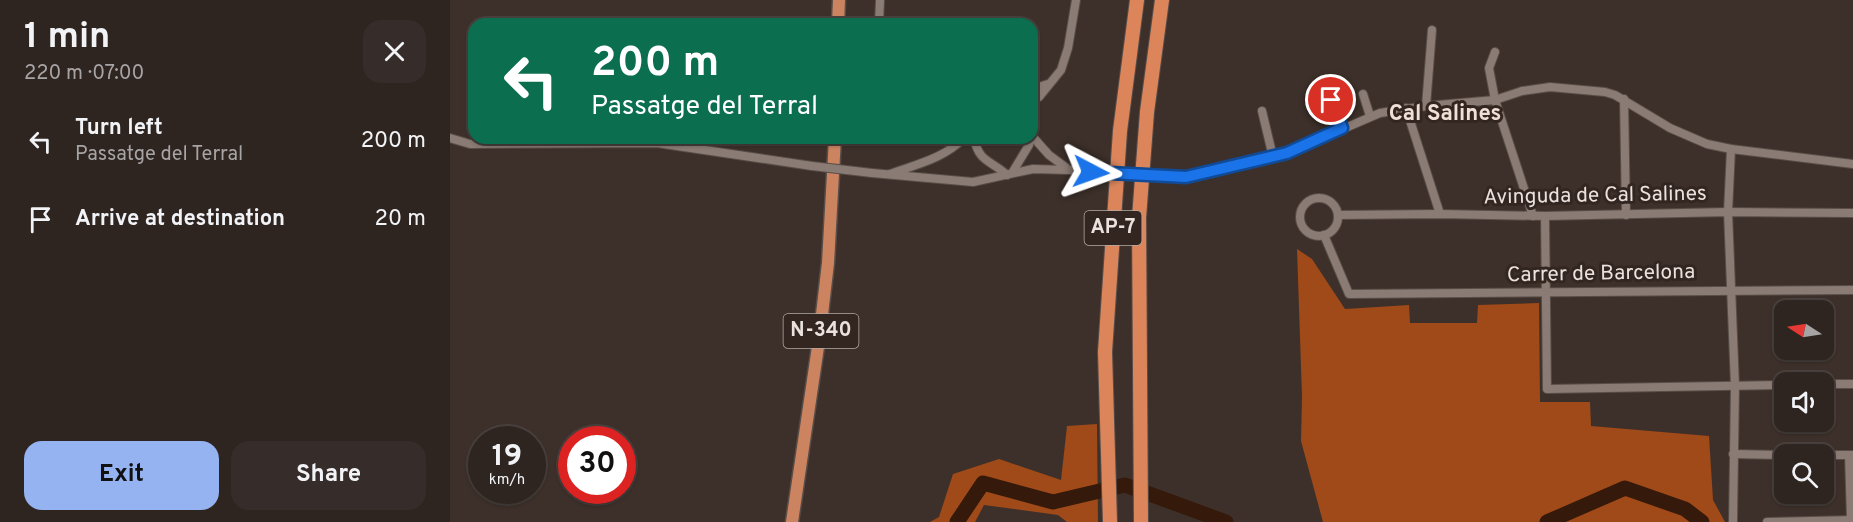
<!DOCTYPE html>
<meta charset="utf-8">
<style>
body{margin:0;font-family:Overpass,sans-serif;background:#362c29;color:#f1f3f6;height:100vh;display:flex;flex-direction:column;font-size:22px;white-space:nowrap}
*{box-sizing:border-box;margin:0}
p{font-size:20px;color:#a7a4a5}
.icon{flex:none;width:33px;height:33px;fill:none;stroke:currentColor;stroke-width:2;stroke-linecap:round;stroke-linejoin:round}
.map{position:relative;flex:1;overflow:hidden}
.drawer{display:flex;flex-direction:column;background:#2e2420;width:450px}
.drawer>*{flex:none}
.hud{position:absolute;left:18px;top:18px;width:570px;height:126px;border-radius:18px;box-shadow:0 2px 4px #0004,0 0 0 2px #49413e;background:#0b6e4f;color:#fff;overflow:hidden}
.needle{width:39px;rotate:282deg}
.tools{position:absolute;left:1324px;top:300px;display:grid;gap:12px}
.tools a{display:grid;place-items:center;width:60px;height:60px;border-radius:12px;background:#2e2420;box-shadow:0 2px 4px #0004,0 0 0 2px #49413e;font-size:30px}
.speed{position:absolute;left:18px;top:426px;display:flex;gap:12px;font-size:30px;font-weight:700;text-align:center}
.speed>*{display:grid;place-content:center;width:78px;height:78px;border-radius:50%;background:#2e2420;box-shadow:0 2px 4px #0004,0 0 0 2px #49413e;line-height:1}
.speed small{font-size:15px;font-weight:400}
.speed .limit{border:9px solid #d22;background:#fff;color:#111}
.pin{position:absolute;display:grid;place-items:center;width:51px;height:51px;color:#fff;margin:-26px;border:3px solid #fff;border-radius:50%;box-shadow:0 2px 6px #0007}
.me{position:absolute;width:66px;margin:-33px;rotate:94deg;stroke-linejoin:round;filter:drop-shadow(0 0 4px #0008)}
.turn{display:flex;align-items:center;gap:21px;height:126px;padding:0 24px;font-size:27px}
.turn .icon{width:78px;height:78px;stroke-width:2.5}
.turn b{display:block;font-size:42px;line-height:51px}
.round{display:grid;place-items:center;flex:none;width:63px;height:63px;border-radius:18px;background:#362c29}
.headline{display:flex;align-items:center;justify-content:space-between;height:102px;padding:0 24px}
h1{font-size:36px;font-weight:700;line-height:45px}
.cta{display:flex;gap:12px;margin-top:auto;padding:12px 24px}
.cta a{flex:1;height:69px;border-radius:18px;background:#95b2f1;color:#111;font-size:24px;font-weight:700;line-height:69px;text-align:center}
.cta a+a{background:#362c29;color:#f1f3f6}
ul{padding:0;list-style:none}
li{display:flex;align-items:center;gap:18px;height:78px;padding:0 24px}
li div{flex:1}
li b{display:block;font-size:22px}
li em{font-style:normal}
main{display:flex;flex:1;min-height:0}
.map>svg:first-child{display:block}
</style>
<main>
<section class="drawer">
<div class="headline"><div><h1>1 min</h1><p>220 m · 07:00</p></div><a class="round"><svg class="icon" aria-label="close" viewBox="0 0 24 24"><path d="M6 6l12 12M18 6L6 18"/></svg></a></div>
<ul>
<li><svg class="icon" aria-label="left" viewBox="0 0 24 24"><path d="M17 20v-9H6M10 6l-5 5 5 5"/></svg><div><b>Turn left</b><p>Passatge del Terral</p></div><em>200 m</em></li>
<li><svg class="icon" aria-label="arrive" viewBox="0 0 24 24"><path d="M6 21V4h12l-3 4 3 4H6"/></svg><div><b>Arrive at destination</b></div><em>20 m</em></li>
</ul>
<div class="cta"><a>Exit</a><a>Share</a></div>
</section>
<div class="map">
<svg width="1403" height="522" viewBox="0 0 1403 522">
<rect width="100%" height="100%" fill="#3d302a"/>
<g fill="#9f4a18">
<polygon points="847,249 862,259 895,309 959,305 960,323 1027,323 1028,305 1089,303 1090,402 1140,402 1141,426 1259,436 1263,500 1275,522 873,522 851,441 852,396"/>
<polygon points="647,424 648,522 617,522 608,515 534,505 525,522 480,522 489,517 503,474 549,459 611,480 617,426"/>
</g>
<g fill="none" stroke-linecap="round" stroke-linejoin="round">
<g stroke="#35190a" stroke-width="15">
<polyline points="507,522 533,483 603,502 675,485 776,522"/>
<polyline points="1097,522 1175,488 1235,509 1252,522"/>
</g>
<g stroke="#584d48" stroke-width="10">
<g id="minor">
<polyline points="429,24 430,0"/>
<polyline points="1045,52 1039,68 1045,100 1083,216"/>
<polyline points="582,89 598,84"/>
<polyline points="913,94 920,116"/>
<polyline points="1174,99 1176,215"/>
<polyline points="582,100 589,97 611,70 618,48 626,0"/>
<polyline points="881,100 892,128"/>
<polyline points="976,106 982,30"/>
<polyline points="956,108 990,214"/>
<polyline points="812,111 823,157"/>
<polyline points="582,136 599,155 618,169"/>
<polyline points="0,138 20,144 207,143 362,166"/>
<path d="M524,138C529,163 541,160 557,175"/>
<polyline points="1281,149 1278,212 1285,386 1283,522"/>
<polyline points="422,173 523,182 583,169 619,170"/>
<polyline points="562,173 579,145 580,138"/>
<path d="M440,174C467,164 493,159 514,138"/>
<polyline points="728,178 837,153 930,113 976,106 1045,100 1072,91 1100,87 1155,92 1165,95 1220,128 1257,144 1281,149 1403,164"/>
<circle cx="869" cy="217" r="19"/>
<polyline points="888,215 990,214 1095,216 1278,212 1403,213"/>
<polyline points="1095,216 1097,389 1335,385"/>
<polyline points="874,235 899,294 1403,290"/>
<polyline points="1374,384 1403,384"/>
<polyline points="1283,454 1335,455"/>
<polyline points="1374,455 1402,455"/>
<polyline points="1399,455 1401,520"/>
<polyline points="1317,522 1403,520"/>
</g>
</g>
<g stroke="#584d48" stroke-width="15">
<g id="trunk">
<polyline points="388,24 389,0"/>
<polyline points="342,522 369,340 378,263 385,138"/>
</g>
</g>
<g stroke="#584d48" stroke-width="16">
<g id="motorway">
<polyline points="660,522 655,352 670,131 687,0"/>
<polyline points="691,522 689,218 697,112 712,0"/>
</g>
</g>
<use href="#minor" stroke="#8a7b74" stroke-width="8"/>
<use href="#trunk" stroke="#cc8360" stroke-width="12"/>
<use href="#motorway" stroke="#dc855b" stroke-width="14"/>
<g stroke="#584d48" stroke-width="10" stroke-linecap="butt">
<g id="minor-bridge">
<polyline points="362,166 422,173"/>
<polyline points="619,170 728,178"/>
</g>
</g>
<use href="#minor-bridge" stroke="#8a7b74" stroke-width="8"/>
</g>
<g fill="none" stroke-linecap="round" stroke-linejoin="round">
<g stroke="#114b97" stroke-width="15">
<polyline id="route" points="641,172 736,177 837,153 892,128 881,100"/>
</g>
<use href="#route" stroke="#1a73e8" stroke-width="10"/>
</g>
<g text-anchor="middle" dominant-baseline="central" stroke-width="6" stroke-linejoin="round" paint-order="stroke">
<g fill="#332621" stroke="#b4aaa5" stroke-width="1.5">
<rect x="634.5" y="211" width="57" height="34" rx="4.5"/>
<rect x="333.5" y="314" width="75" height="34" rx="4.5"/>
</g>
<g font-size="20" font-weight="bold" fill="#ebe2de">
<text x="663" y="228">AP-7</text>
<text x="371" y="331">N-340</text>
</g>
<g font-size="21" fill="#ebe2de" stroke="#332621">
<text transform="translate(1145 196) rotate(-1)">Avinguda de Cal Salines</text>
<text transform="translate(1151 274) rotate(-1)">Carrer de Barcelona</text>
</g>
<g font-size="22" font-weight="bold" fill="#f1e0d8" stroke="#332621">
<text x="995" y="114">Cal Salines</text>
</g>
</g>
</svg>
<div class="tools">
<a><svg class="needle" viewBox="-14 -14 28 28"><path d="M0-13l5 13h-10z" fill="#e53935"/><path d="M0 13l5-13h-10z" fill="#a7a4a5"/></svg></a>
<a><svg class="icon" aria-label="sound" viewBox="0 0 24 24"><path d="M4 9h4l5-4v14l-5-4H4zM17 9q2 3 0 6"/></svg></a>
<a><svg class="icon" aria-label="search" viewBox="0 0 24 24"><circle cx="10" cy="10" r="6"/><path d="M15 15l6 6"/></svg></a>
</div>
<div class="speed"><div>19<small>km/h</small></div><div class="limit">30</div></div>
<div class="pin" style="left:881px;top:100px;background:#d93025"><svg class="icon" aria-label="arrive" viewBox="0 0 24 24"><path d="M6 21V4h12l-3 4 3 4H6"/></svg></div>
<svg class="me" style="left:641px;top:172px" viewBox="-20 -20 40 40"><path d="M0-17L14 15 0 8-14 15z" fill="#1a73e8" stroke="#fff" stroke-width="4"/></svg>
<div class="hud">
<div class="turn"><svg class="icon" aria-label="left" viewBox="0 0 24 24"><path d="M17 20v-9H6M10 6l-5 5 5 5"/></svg><div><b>200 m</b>Passatge del Terral</div></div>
</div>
</div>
</main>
